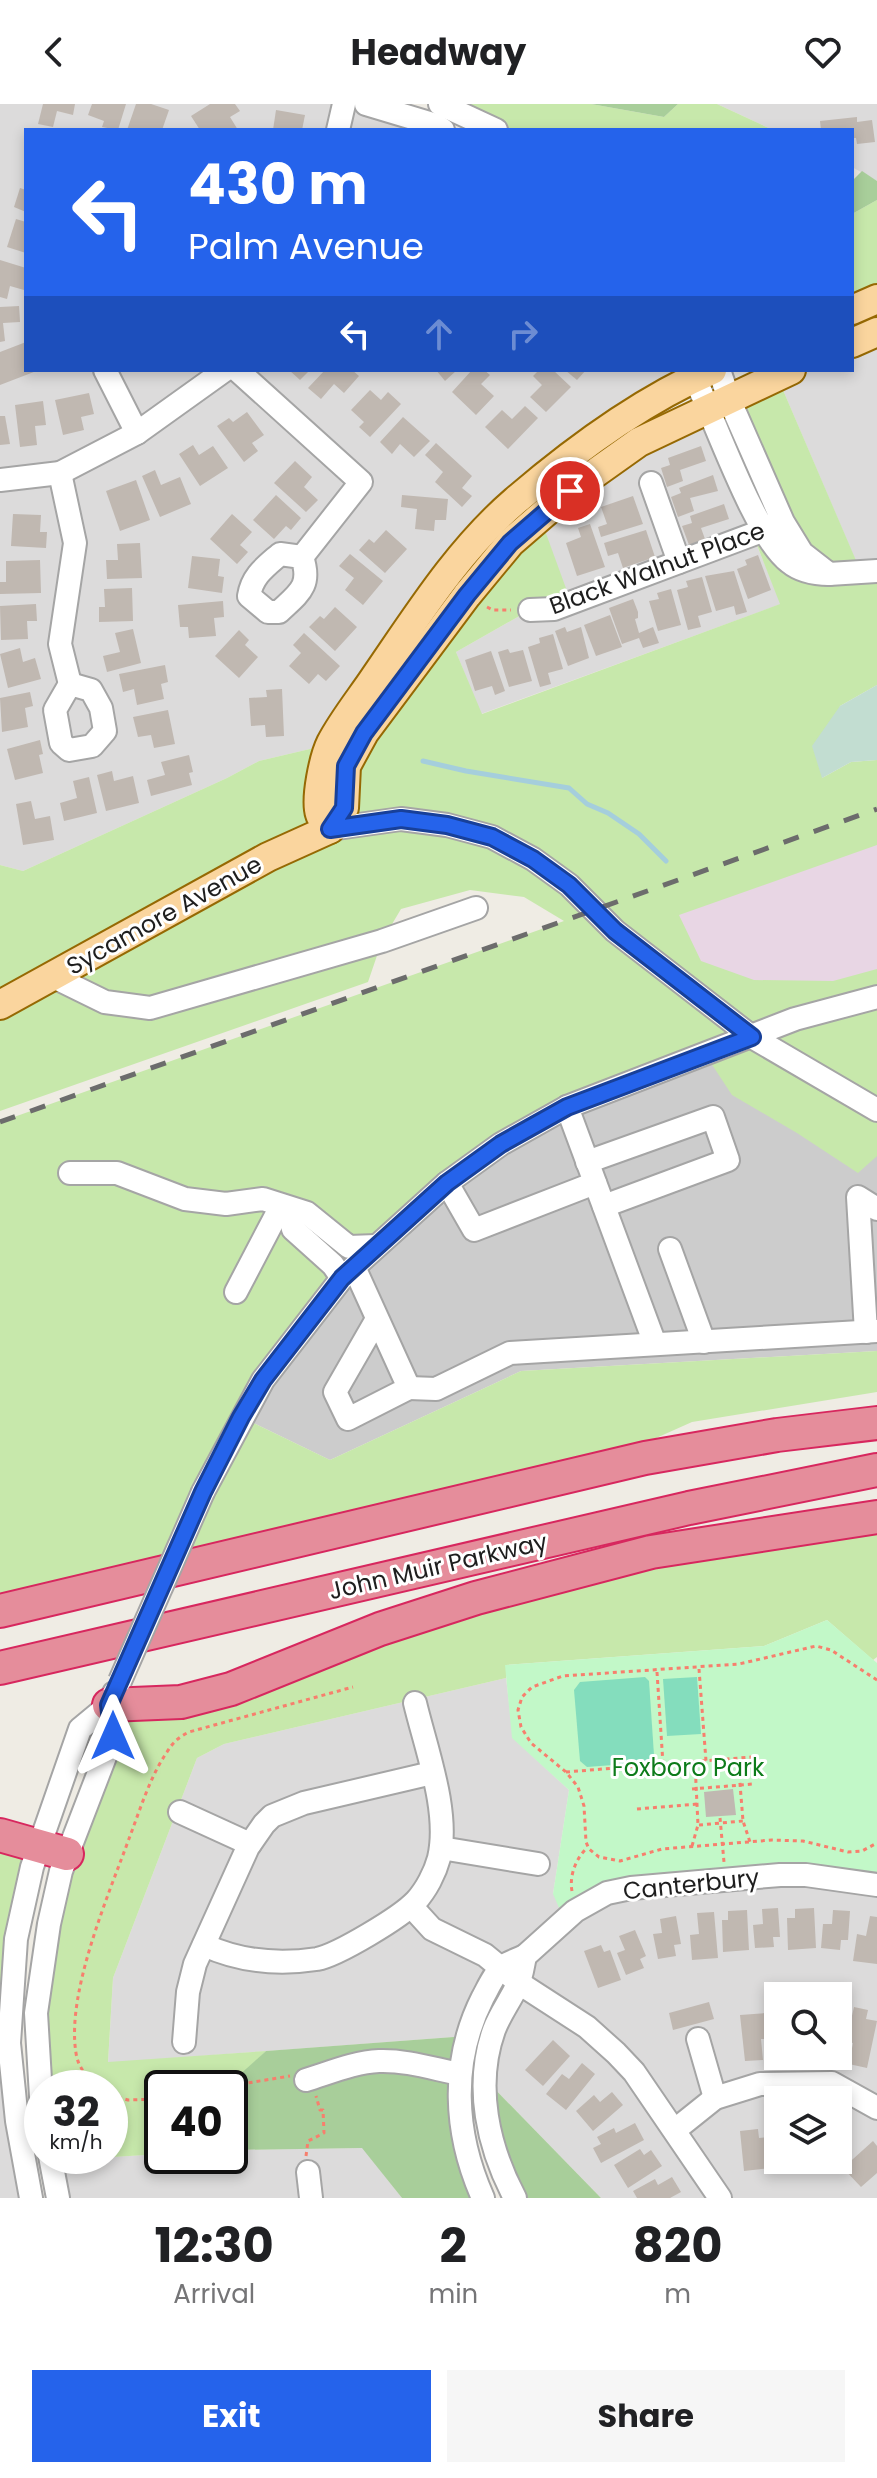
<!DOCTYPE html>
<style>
body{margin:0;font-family:Poppins,sans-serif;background:#f6f6f6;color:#202124;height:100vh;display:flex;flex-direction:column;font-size:30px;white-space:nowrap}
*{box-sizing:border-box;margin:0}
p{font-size:26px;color:#757577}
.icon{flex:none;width:44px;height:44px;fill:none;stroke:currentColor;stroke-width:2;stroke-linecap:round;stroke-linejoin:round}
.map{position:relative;height:2094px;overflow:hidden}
.sheet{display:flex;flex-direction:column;background:#fff;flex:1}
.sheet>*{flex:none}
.top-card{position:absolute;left:24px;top:24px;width:830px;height:244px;border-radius:0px;box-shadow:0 4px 12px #0003;background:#2563eb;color:#fff;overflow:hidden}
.controls{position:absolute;left:764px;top:1878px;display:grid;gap:16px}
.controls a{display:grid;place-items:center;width:88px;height:88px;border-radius:0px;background:#fff;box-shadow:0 4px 12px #0003;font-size:40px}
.speed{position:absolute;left:24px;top:1966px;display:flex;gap:16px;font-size:40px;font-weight:700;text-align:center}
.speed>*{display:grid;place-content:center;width:104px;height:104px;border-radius:50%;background:#fff;box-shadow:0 4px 12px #0003;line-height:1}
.speed small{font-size:20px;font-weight:400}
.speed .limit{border:4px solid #111;border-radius:12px;background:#fff;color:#111}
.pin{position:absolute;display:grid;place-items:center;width:68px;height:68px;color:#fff;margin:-34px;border:4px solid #fff;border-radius:50%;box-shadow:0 2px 8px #0007}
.me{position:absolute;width:88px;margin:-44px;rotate:0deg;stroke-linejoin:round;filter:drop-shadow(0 0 6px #0008)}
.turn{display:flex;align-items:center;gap:28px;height:168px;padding:0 32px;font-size:36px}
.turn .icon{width:104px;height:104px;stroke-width:2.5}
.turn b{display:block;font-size:56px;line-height:68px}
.lanes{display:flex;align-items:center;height:76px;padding:0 32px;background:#0003;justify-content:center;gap:40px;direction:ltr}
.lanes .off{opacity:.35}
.eta{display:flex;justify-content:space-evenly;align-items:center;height:136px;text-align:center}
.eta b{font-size:48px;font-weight:700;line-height:56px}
.primary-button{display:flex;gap:16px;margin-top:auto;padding:16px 32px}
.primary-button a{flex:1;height:92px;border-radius:0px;background:#2563eb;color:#fff;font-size:32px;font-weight:700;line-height:92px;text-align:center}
.primary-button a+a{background:#f6f6f6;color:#202124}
header{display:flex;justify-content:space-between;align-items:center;height:104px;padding:0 32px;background:#fff;font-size:36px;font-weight:700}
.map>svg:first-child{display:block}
</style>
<header><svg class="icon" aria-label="back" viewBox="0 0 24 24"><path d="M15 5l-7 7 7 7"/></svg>Headway<svg class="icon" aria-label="heart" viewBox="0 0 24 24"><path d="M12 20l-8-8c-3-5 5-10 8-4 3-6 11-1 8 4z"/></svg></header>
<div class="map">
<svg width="877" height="2094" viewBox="0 0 877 2094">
<rect width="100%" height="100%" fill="#efece4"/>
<g fill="#dcdbdb" fill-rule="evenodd">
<polygon points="0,0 366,0 443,26 26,26 26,266 691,266 513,399 331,640 259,657 227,674 23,767 0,761"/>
<polygon points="717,0 877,0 877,77 852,63 852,26 773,26"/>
<polygon points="877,228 877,467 861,469 777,272 791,266 852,266 852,239"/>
<polygon points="709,305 753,432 781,500 481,610 456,548 530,506 540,413"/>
<path d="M506,1574L513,1634L569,1686L553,1790L631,1784L877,1781V2094H601L486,1976L519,1879L501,1864L467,1932L108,1959L113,1874L197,1654L224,1640ZM778,1892H838V1952H778ZM778,1996H838V2056H778Z"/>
<polygon points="0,1910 31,2094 0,2094"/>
<polygon points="363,2044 402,2094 58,2094 54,2073 113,2053 162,2050 162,2052 230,2052 230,2046"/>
</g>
<polygon fill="#e8d6e4" points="877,705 877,893 795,915 615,827"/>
<polygon fill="#ccc" points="752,933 877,967 877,1247 521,1267 330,1356 241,1313 342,1174 501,1040"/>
<g fill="#c7e8ab">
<polygon points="440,0 591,0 664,13 678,0 717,0 773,26 496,26"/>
<polygon points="877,96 877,195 852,206 852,110"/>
<polygon points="777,272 861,468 877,467 877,581 840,602 822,674 851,658 877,656 877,741 679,811 701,857 754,876 833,877 877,865 877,1052 858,1069 797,1029 732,991 705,950 567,1003 376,1142 241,1313 330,1356 521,1267 877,1247 877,1288 692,1318 580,1368 160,1463 0,1504 0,1018 564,817 524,793 470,786 401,805 382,837 368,878 0,1007 0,761 23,767 227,674 259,657 331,640 346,662 540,413 571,498 530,506 456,548 482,610 780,500 753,431 802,449 729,295"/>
<polygon points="877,1413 877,1553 873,1556 827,1516 764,1542 506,1561 506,1574 224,1640 197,1654 113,1874 108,1958 266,1947 227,1984 162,1984 162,2050 113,2053 54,2073 50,2052 110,2052 110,1984 42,1984 49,1820 113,1632 109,1601 181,1598 380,1525"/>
<polygon points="0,1731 40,1741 0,1910"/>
</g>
<g fill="#a8ce9a">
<polygon points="591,0 678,0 664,13"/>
<polygon points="862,67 877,77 877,96 852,110 852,77"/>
<polygon points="467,1932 462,1953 478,2094 402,2094 362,2044 230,2046 230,1984 227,1982 266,1947"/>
<polygon points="486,1976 601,2094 515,2094"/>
</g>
<polygon fill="#c2ddd1" points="877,581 877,656 851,658 822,674 812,642 840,602"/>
<polygon fill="#c2f8c8" points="827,1516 877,1559 877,1781 631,1784 564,1815 553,1790 569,1686 512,1634 505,1561 764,1542"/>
<g fill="#84ddbd">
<polygon points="645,1573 649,1577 654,1651 652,1658 587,1663 580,1657 574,1586 580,1578"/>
<polygon points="697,1573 701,1630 667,1632 663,1575"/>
</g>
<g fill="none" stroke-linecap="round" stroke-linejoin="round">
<polyline stroke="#a5cedc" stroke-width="5" points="423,657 466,667 569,684 587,700 608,709 639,730 666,757"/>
</g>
<g fill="#c0b8b1">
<polygon points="43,0 75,0 73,11 57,7 53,23 38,20"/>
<polygon points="92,0 126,0 118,26 102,23 104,17 88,11"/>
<polygon points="136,0 151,0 169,6 162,26 127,26"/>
<polygon points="210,0 235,0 240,7 230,13 238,26 200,26 191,12"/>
<polygon points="276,6 305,11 302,26 273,26"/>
<polygon points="857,13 857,18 872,16 875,38 857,40 856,34 852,34 852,26 821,26 820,17"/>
<polygon points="20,84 26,86 26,108 14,103"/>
<polygon points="16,115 26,118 26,149 7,143"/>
<polygon points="0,156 26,164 24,186 10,182 7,195 0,193"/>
<polygon points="19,202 20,218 3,219 5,237 0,238 0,203"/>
<polygon points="26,238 26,266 39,266 0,281 0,248"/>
<polygon points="289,266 310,266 300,276"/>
<polygon points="325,266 352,266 359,272 344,289 334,280 321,295 308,284"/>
<polygon points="436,266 457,266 445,277"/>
<polygon points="472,266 484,266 490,271 481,280 494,292 476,311 452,288"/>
<polygon points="539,266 553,266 571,283 546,308 530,293 542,281 533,272"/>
<polygon points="565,266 586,266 577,276"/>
<polygon points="370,286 381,296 388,288 401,300 370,333 359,323 364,318 351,306"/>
<polygon points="89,289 94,310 81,313 84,326 63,331 55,296"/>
<polygon points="43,297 46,321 35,322 37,341 20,343 15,301"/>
<polygon points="525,302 538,314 508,345 485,323 502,306 512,315"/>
<polygon points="247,308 264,331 252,339 258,347 244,358 217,322 229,314 233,318"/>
<polygon points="0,312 5,312 10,340 0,341"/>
<polygon points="403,313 430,337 414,353 400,340 392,350 380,338"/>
<polygon points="436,339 472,372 462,384 472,392 462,403 435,378 443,368 425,351"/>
<polygon points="193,341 199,351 213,342 228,364 200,382 179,350"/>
<polygon points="701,342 706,357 680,366 683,377 667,383 661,364 670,361 668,354"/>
<polygon points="295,357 312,373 304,383 318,396 306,408 274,379"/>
<polygon points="155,366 161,381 180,373 191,400 160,413 142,372"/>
<polygon points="713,371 718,387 690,394 694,407 678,413 671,393 681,389 679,384"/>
<polygon points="136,376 150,416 120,427 106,387"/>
<polygon points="276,391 301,414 291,426 286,422 274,435 253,416"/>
<polygon points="402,391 448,395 446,416 435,416 434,427 415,425 417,405 401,403"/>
<polygon points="633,392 643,420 601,433 598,423 607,420 601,403"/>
<polygon points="724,400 729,415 701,424 705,435 689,441 682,422 692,419 690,412"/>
<polygon points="13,410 41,411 40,428 47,428 46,444 11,442"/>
<polygon points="232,410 252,428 240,441 248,448 237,460 210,435"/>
<polygon points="590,420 605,463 577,472 566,439 581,433 578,424"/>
<polygon points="386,426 407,445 385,469 359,446 369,435 374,439"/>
<polygon points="646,426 655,453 623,464 618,449 608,452 604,439"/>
<polygon points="140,439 142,474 107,475 106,456 118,456 117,440"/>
<polygon points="350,450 383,477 363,501 345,486 354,474 339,462"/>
<polygon points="758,451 771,486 748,495 737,465 747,461 745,456"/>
<polygon points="192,452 220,455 218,472 224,473 222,489 188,484"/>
<polygon points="40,456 41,489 0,490 0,478 6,478 6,457"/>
<polygon points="734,467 747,508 736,511 734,502 716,507 705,472"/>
<polygon points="702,473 712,508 698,512 701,523 688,526 677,486 688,483 686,477"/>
<polygon points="132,484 133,517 99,518 99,503 105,503 104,485"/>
<polygon points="671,485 681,521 658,527 649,497 659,495 657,489"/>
<polygon points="633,495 638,508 638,514 635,515 639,529 653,523 659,539 643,544 639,534 622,540 609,504"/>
<polygon points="223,497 224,513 214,514 216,532 189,534 188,523 180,523 178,501"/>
<polygon points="36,500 37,517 27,517 28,535 1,536 0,502"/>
<polygon points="335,503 357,523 335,547 309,523 320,512 324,515"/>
<polygon points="610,511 622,543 596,552 584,521"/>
<polygon points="565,523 567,528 581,523 589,554 568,562 555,527"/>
<polygon points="133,525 141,559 107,568 103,552 120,548 115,529"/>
<polygon points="239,526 249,536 245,541 258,553 239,574 215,552"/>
<polygon points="304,529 340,562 326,577 318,570 309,580 289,562 301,549 293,541"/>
<polygon points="553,530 563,565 548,569 551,580 540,583 528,543 540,539 539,534"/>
<polygon points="20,544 23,558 35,554 41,575 8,584 0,550"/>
<polygon points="508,545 510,549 523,546 532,577 509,583 498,548"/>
<polygon points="491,547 505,587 495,591 492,582 475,587 465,556"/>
<polygon points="165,561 168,578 161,580 164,595 137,601 134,585 123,588 119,570"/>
<polygon points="282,585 284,632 266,633 265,621 251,622 249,594 267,593 266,586"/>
<polygon points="30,588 33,602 25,604 28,623 2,628 0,594"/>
<polygon points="168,606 175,640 154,644 151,631 138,633 133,613"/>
<polygon points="40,636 43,650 39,651 43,669 15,676 7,645"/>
<polygon points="189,651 193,668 189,669 192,681 151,692 147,676 165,671 161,658"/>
<polygon points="112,667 114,677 133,672 139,699 106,707 97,671"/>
<polygon points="89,673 97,709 64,717 60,699 77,694 73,677"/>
<polygon points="31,697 35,715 50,712 54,736 23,741 16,700"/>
<polygon points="733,1685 736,1711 706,1713 704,1688"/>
<polygon points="778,1804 780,1833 773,1833 774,1843 755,1844 753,1821 763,1820 762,1805"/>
<polygon points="814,1804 816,1844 788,1846 787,1814 795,1814 795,1805"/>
<polygon points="747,1806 749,1846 723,1848 722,1816 728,1816 728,1807"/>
<polygon points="833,1806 850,1807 848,1836 841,1836 840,1846 821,1844 823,1820 832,1820"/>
<polygon points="714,1808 718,1854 692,1856 690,1831 699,1830 697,1809"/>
<polygon points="676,1812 681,1840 674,1841 676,1852 658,1855 653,1830 662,1829 660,1815"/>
<polygon points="870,1812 877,1813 877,1860 853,1857 857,1830 866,1832"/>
<polygon points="635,1826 646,1852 640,1855 644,1864 626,1871 617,1849 625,1846 619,1832"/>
<polygon points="601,1841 604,1848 610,1846 621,1876 598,1884 584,1847"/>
<polygon points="709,1898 714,1915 673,1926 669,1909"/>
<polygon points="854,1903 868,1906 866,1915 877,1917 867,1964 849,1960 853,1939 846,1938"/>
<polygon points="778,1906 778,1940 772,1941 769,1907"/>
<polygon points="766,1909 768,1935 761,1935 763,1956 745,1957 740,1911"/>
<polygon points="553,1936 570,1952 543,1982 525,1966"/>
<polygon points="582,1959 595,1970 566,2006 546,1990 562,1970 569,1975"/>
<polygon points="612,1988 623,2001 593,2027 576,2007 594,1991 600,1998"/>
<polygon points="635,2019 644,2036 601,2059 593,2044 601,2040 597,2033 614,2024 616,2029"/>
<polygon points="758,2025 759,2034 767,2033 770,2064 744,2067 740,2027"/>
<polygon points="873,2037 877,2042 877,2069 861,2083 843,2064"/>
<polygon points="640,2045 644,2051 651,2046 662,2062 628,2084 614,2061"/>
<polygon points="672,2073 681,2088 670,2094 637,2094 633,2087 655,2075 658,2081"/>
</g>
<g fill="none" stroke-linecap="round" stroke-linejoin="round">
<g stroke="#a5a5a5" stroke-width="26">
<g id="minor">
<polyline points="366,0 436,21 443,26"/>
<polyline points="440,0 496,26"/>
<polyline points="338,26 344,0"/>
<polyline points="105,266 137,329"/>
<polyline points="237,266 361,378 302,453"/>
<path d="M691,266C713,310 754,432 789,458C800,467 815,470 829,470L802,449L783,418L729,295L719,266"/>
<polyline points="60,369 75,439 60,540 70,580"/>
<polyline points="0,376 60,369 137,329 225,266"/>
<polyline points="651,379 679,458"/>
<path d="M280,450L302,453C312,482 299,489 279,508H268L249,492C252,472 265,463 280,450Z"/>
<polyline points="829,470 877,467"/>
<polyline points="530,506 554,505 775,422"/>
<polygon points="70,580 91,586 101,604 105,627 92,642 69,646 61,639 55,606"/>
<polyline points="330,725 401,715 447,721 492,733 533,755 569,781 615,827 752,933 877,1006"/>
<polyline points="52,872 105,898 150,904 382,837 476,804"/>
<polyline points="567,1003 655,1240"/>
<polyline points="587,1058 713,1013 728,1056 604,1102"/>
<polyline points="70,1069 117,1069 185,1095 226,1100 263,1095 307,1109 349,1143 376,1142"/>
<polyline points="447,1079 474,1126 595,1079"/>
<polyline points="288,1105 293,1125 333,1161 342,1174"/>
<polyline points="670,1145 704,1238"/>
<polyline points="354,1163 409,1284 348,1315 335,1288 377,1215"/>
<polyline points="236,1188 281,1102"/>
<polyline points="866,1228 858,1093 877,1105"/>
<polyline points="409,1284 436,1285 510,1249 877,1227"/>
<polyline points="203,1388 263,1276 342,1174 447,1079 501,1040 567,1003 795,915 877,893"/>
<polyline points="180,1708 250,1740"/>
<polyline points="441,1744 538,1760"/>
<polyline points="411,1802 432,1825 485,1851 519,1879 587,1923 616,1949 634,1968 720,2094"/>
<path d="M204,1841C239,1857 278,1861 317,1855C338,1851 401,1813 416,1797C426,1786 435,1769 439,1754C450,1708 426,1645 415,1599"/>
<polyline points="525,1852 575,1807 607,1789 631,1784 780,1771 806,1771 877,1781"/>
<polyline points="698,1935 715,1994"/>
<polyline points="184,1938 188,1888 195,1860 248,1743 264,1720 272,1712 304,1699 432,1669"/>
<path d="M306,1976C329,1969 355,1958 379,1957C406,1956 434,1965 460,1970"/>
<polyline points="42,2009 36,1909 49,1820 61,1767 113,1632 109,1601"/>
<polyline points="675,2026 715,1994 760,1980 832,1979 877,2004"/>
<polyline points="50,2052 58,2094"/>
<polyline points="308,2068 311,2094"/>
<polyline points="31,2094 17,2017 9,1939 16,1835 32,1763 80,1625 109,1601 114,1589"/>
<path d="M483,2094C454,2029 450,1958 483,1893C488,1884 495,1868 503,1862C510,1858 518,1855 525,1852C523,1861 522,1873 517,1882C510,1897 500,1910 494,1926C474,1982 488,2043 515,2094"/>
</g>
</g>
<g stroke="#966903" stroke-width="32">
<g id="major">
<polyline points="852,206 877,195"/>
<polyline points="852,239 877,228"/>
<path d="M330,725C327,721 321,715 320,710C315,695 324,653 331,639C343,616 361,594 375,573C417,512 458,446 515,397C572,348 643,296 712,266"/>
<polyline points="0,901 268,753 330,725 344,704 346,662 364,629 467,491 510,439 570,387 639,338 791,266"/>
</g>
</g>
<g stroke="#d7275e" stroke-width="36">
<g id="highway">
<polyline points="0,1507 645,1354 777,1331 877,1319"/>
<polyline points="0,1564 689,1404 877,1366"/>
<polyline points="109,1601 181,1598 231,1585 380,1525 476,1494 651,1448 877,1413"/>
<polyline points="0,1731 67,1750"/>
</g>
</g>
<g stroke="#f77f6d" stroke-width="3" stroke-dasharray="4 4" stroke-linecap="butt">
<polyline points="487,503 493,506 511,506"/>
<polyline points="699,1565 706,1657"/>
<polyline points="657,1568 663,1660"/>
<polyline points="877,1576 831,1546 816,1542 739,1560 563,1572 532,1583 522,1593 518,1606 521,1623 531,1639 566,1668 578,1683 584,1702 586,1738 589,1745 599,1753 620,1757 662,1745 772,1736 803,1737 848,1748 862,1747 877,1739"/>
<polyline points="738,1655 743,1717 750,1738"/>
<polyline points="566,1668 752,1653"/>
<polyline points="692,1685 753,1680"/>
<polyline points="637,1705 698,1700"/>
<polyline points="720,1714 724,1758"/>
<polyline points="699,1721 743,1717"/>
<polyline points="692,1742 698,1721 695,1659"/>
<path d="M572,1787C569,1772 576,1754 587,1744"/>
<path d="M99,1984C88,1974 78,1964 76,1949C66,1888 109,1790 130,1732C141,1703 150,1673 167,1648C173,1638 179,1633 189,1628L353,1583"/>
<polyline points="217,1984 290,1972"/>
<polyline points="110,1991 128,1996 162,1995"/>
<polyline points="306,2052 308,2037 324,2029 323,2006 320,2006 316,1992"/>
</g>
<use href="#minor" stroke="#fff" stroke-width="22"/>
<use href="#major" stroke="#fad59e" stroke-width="28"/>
<use href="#highway" stroke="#e58d9b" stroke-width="32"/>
<polyline stroke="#6c6c6c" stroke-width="5" stroke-dasharray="16 16" stroke-linecap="butt" points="0,1018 877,705"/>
<g stroke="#a5a5a5" stroke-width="26" stroke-linecap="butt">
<polyline id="minor-bridge" points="120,1577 203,1388"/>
</g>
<use href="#minor-bridge" stroke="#fff" stroke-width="22"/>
</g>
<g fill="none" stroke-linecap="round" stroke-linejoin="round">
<g stroke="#184099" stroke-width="20">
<polyline id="route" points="113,1632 109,1601 203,1388 241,1313 263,1276 342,1174 447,1079 501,1040 567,1003 752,933 615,827 569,781 533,755 492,733 447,721 401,715 330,725 344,704 346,662 364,629 467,491 510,439 570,387"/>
</g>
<use href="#route" stroke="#2563eb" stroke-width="14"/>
</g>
<g text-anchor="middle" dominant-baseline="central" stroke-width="6" stroke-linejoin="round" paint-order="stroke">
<g font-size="24" fill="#1e1e1e" stroke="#fff">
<text transform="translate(657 464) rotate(-20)">Black Walnut Place</text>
<text transform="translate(164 811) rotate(-29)">Sycamore Avenue</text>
<text transform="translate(438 1462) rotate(-13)">John Muir Parkway</text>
<text transform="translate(691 1780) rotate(-6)">Canterbury</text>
</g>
<g font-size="24" fill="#0d7b1a" stroke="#fff">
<text x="688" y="1663">Foxboro Park</text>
</g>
</g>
</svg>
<div class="controls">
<a><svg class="icon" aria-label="search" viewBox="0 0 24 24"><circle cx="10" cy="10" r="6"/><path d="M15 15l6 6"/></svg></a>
<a><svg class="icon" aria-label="layers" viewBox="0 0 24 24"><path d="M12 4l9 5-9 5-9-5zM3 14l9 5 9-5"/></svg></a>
</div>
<div class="speed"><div>32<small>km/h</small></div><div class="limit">40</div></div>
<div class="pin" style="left:570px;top:387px;background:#d93025"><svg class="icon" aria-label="arrive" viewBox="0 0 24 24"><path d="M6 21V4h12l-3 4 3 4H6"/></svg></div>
<svg class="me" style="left:113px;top:1632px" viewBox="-20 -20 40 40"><path d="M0-17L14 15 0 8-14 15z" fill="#2563eb" stroke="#fff" stroke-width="4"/></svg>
<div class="top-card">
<div class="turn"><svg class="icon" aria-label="left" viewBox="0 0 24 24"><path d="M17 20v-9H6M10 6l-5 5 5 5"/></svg><div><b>430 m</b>Palm Avenue</div></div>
<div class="lanes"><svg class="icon" aria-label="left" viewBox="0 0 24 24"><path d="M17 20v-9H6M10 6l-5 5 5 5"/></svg><svg class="icon off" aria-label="ahead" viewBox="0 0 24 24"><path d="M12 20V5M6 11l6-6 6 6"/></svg><svg class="icon off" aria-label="right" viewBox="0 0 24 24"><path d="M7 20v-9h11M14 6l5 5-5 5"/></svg></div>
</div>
</div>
<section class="sheet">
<div class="eta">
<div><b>12:30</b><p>Arrival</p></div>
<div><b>2</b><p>min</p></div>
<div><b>820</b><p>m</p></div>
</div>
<div class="primary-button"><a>Exit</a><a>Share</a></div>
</section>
